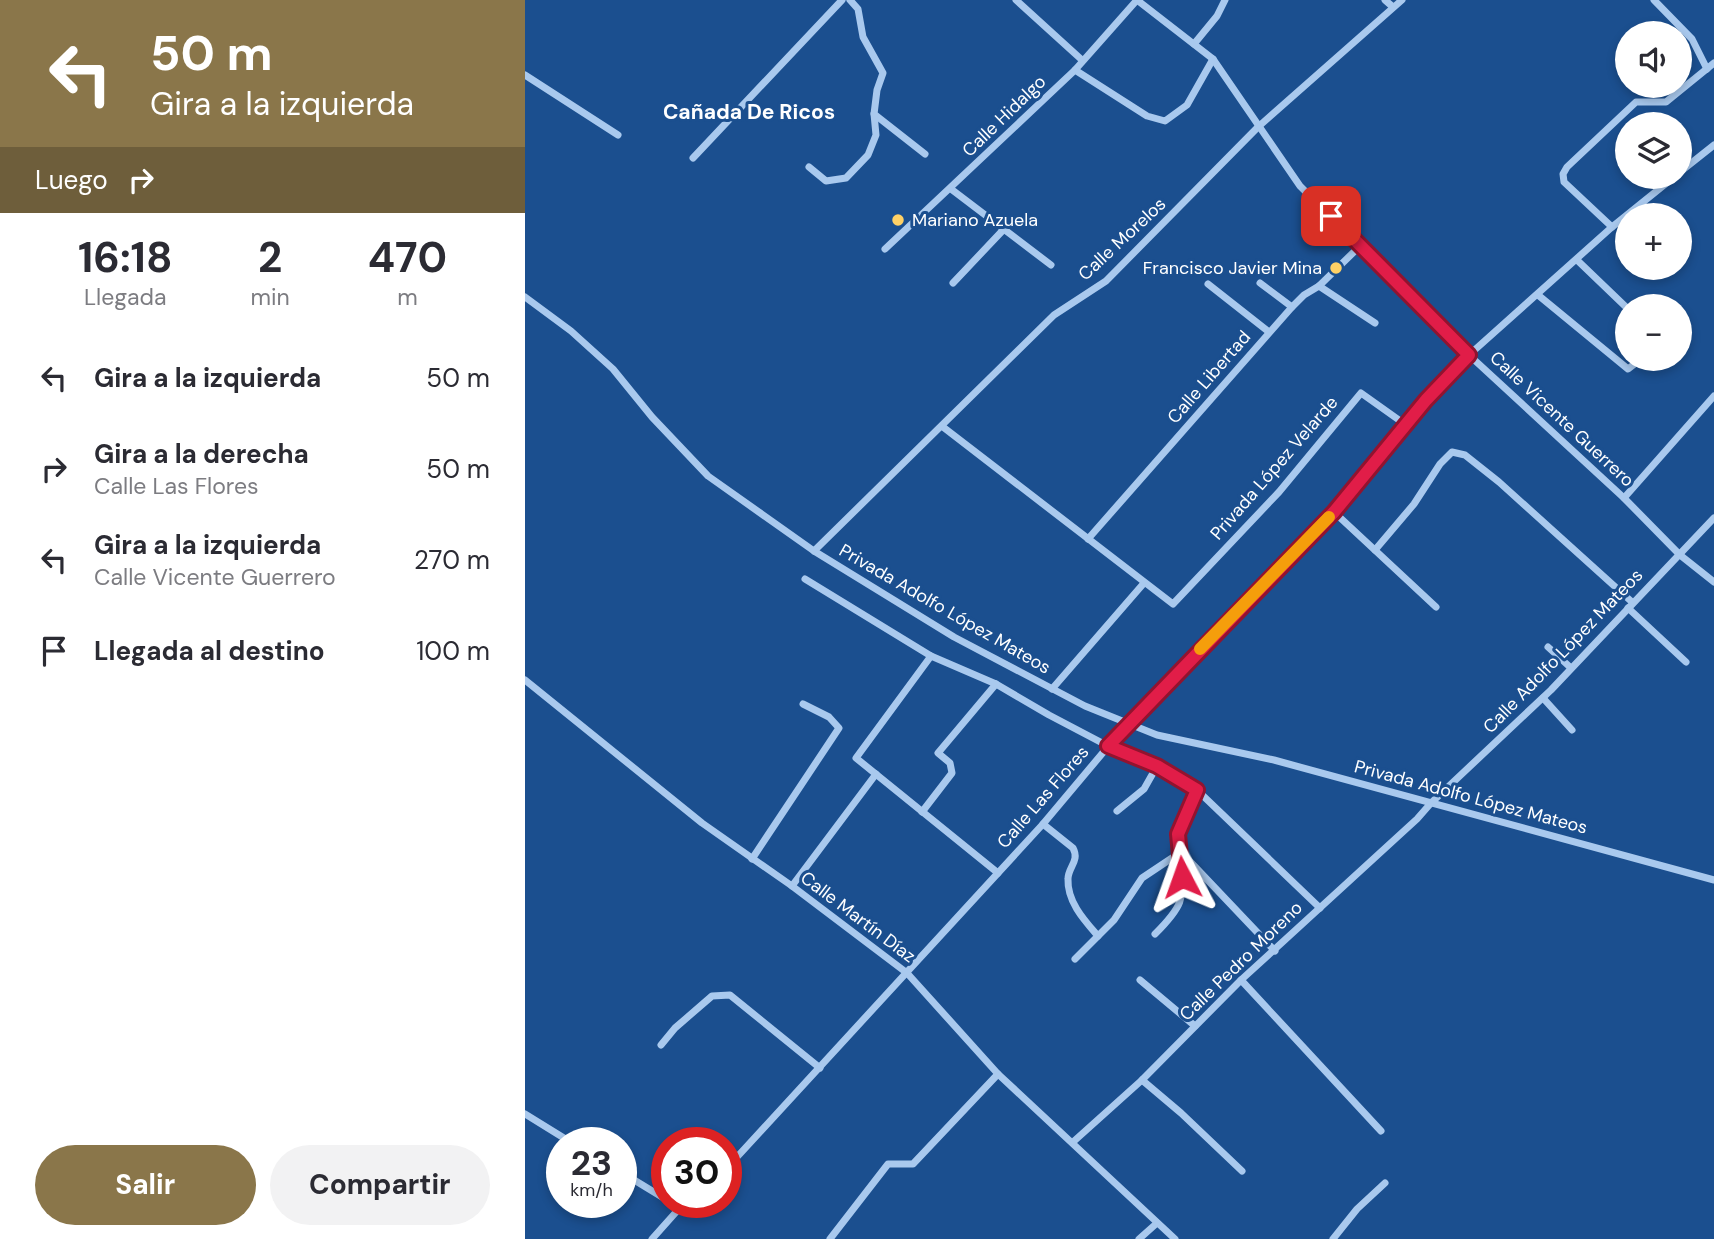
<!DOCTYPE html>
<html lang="es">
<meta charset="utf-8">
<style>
body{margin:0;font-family:"DM Sans",sans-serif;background:#f2f2f3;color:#2b2b33;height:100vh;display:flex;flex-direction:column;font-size:26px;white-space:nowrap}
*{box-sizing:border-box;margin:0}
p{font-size:23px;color:#7c7c81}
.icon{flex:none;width:38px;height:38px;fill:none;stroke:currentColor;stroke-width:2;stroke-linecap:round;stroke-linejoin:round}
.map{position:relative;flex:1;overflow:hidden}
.panel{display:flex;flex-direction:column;background:#fff;width:525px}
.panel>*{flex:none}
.hud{background:#8a764a;color:#fff;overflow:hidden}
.tools{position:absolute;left:1090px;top:21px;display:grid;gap:14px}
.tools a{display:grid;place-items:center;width:77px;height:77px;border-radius:50%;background:#fff;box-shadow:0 4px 10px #0003;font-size:35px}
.speed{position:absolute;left:21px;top:1127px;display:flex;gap:14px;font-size:35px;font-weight:700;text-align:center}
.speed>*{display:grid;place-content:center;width:91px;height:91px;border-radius:50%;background:#fff;box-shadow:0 4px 10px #0003;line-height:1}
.speed small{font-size:18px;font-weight:400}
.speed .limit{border:10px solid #d22;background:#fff;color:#111}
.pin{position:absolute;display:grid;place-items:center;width:60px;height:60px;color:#fff;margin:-30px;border-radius:14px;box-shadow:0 4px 10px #0006}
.me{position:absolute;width:77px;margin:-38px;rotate:356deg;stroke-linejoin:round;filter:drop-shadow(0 0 5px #0008)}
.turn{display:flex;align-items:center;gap:24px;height:147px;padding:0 35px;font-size:32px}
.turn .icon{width:91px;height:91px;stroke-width:2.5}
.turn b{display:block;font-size:49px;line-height:60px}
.then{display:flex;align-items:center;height:66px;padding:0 35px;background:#0003;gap:14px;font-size:26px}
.eta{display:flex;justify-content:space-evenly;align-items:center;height:119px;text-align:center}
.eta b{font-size:42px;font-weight:700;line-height:49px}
.primary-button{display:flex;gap:14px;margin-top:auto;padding:14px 35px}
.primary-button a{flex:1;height:80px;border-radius:42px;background:#8a764a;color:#fff;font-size:28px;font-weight:700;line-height:80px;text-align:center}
.primary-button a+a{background:#f2f2f3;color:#2b2b33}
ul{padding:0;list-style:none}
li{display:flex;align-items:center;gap:21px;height:91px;padding:0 35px}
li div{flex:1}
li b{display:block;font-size:26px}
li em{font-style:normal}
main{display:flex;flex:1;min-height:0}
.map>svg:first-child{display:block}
</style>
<main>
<section class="panel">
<div class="hud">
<div class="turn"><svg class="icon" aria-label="left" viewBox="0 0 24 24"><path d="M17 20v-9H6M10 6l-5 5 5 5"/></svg><div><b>50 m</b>Gira a la izquierda</div></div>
<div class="then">Luego<svg class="icon" aria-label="right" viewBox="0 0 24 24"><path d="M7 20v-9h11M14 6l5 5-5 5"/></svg></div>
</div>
<div class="eta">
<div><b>16:18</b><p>Llegada</p></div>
<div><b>2</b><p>min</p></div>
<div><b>470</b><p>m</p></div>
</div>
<ul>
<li><svg class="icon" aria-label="left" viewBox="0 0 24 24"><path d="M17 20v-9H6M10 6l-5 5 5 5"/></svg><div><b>Gira a la izquierda</b></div><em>50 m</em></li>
<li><svg class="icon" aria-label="right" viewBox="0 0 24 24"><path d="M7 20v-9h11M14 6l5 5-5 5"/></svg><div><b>Gira a la derecha</b><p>Calle Las Flores</p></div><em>50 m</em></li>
<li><svg class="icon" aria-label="left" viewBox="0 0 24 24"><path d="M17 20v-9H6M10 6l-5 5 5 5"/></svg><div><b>Gira a la izquierda</b><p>Calle Vicente Guerrero</p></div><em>270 m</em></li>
<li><svg class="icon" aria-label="arrive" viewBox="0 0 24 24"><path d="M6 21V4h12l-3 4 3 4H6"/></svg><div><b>Llegada al destino</b></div><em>100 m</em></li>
</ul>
<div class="primary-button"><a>Salir</a><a>Compartir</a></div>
</section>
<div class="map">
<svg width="1189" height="1239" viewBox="0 0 1189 1239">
<rect width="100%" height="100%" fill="#1b4f8f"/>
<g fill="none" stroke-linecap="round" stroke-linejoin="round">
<g stroke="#a9c9ee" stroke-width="7">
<polyline points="325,0 333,9 338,37 358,73 352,90 349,114 400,154"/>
<polyline points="491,0 557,60"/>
<polyline points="612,0 688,59 775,186 944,355 1099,498 1155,555 1189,582"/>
<polyline points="860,0 868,7"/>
<polyline points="1129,0 1167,39 1182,69"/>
<polyline points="669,44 692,16 700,0"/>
<polyline points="550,70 622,116 640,121 662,105 688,59"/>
<polyline points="0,75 93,135"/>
<polyline points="168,158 317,0"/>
<polyline points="284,167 301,181 321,178 343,155 351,135 349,114"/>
<polyline points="1155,172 1189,145"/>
<polyline points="426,189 526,265"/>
<polyline points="1087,227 1039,182 1038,174 1042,167 1111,102 1141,102 1189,63"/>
<polyline points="360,249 550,70 612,0"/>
<polyline points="1052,260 1102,308"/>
<polyline points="428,283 480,228"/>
<polyline points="735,283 767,307"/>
<polyline points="683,284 744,332"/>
<polyline points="794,286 850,323"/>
<polyline points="1013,295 1103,369 1116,359"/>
<polyline points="0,297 46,331 88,369 127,417 183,476 289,551 429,637 560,706 632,735 749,760 1189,880"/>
<polyline points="418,427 648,604 754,492 836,393 881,425"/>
<polyline points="1099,498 1189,396"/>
<polyline points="809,512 911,607"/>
<polyline points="563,539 767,307 779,295 794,286 836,245"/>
<polyline points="850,550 889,504 915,464 927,452 940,455 974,482 1107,602"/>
<polyline points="289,551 529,315 581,281 733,127 877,0"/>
<polyline points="280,579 406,656 471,684 524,715 583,746 632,766 672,790 795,908"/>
<polyline points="1103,608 1161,662"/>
<polyline points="1023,647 1046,668"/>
<polyline points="406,656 331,758 473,873"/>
<polyline points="0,680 177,823 267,886 382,973 473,1074 650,1239"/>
<polyline points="527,689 619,583"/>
<polyline points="1018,698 1047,730"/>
<polyline points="592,811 619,789 632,766"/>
<polyline points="397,812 427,773 425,763 413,753 471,684"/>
<path d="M518,824L548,848C555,861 543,867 543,879C542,902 560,921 573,936L550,959"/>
<polyline points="656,852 750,951"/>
<polyline points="227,859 314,728 304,717 278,704"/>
<polyline points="267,886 351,774"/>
<path d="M630,934C664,900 657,897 656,852"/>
<polyline points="573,936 589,920 617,878 656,852 653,834 672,790"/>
<polyline points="615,980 670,1026"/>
<polyline points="716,980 856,1131"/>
<polyline points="136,1045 150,1028 187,996 205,995 295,1068"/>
<polyline points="617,1080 656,1113 717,1171"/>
<polyline points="0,1114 47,1143"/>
<polyline points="548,1142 617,1080 716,980 892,819 906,803 1026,690 1189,518"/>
<polyline points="201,1169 518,824 602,724 809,512 901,400 944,355 1087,227 1149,177"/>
<polyline points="96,1172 142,1200"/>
<polyline points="127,1239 160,1202"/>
<polyline points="305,1239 363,1164 388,1164 473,1074"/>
<polyline points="614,1239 632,1223"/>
<polyline points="808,1239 832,1209 860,1183"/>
</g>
</g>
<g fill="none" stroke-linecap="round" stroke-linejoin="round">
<g stroke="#92132f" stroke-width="18">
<polyline id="route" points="657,877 653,834 672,790 632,766 583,746 809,512 901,400 944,355 806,216"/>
</g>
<use href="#route" stroke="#e11d48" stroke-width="12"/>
<polyline stroke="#f59e0b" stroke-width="12" points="675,649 804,517"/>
</g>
<g fill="#ffd166" stroke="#1b4f8f" stroke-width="2.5">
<circle cx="373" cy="220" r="7"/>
<circle cx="811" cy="268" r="7"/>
</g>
<g text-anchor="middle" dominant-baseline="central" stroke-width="6" stroke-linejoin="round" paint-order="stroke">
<g font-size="18" fill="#fff" stroke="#1b4f8f">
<text transform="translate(479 116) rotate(-44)">Calle Hidalgo</text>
<text transform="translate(597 239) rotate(-43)">Calle Morelos</text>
<text transform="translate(684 377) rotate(-49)">Calle Libertad</text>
<text transform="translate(1037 419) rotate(43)">Calle Vicente Guerrero</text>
<text transform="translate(749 468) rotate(-49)">Privada López Velarde</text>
<text transform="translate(420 609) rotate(30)">Privada Adolfo López Mateos</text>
<text transform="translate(1038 651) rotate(-46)">Calle Adolfo López Mateos</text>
<text transform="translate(518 797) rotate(-49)">Calle Las Flores</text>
<text transform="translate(946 797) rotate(15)">Privada Adolfo López Mateos</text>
<text transform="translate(333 917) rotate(37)">Calle Martín Díaz</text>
<text transform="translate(716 961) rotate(-44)">Calle Pedro Moreno</text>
</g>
<g font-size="18" fill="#fff" stroke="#1b4f8f" text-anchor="start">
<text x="387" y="220">Mariano Azuela</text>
<text x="797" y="268" text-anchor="end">Francisco Javier Mina</text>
</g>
<g font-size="21" font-weight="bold" fill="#fff" stroke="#1b4f8f">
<text x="224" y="112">Cañada De Ricos</text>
</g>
</g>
</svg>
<div class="tools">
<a><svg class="icon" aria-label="sound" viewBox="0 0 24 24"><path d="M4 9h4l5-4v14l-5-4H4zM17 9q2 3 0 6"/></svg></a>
<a><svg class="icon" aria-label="layers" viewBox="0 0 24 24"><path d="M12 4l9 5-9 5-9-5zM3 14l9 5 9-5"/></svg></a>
<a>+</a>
<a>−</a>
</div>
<div class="speed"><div>23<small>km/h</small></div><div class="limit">30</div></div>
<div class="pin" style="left:806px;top:216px;background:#d93025"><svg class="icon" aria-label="arrive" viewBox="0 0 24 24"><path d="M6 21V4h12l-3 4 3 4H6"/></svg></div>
<svg class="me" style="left:657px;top:877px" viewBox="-20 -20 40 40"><path d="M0-17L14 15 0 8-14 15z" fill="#e11d48" stroke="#fff" stroke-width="4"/></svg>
</div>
</main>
